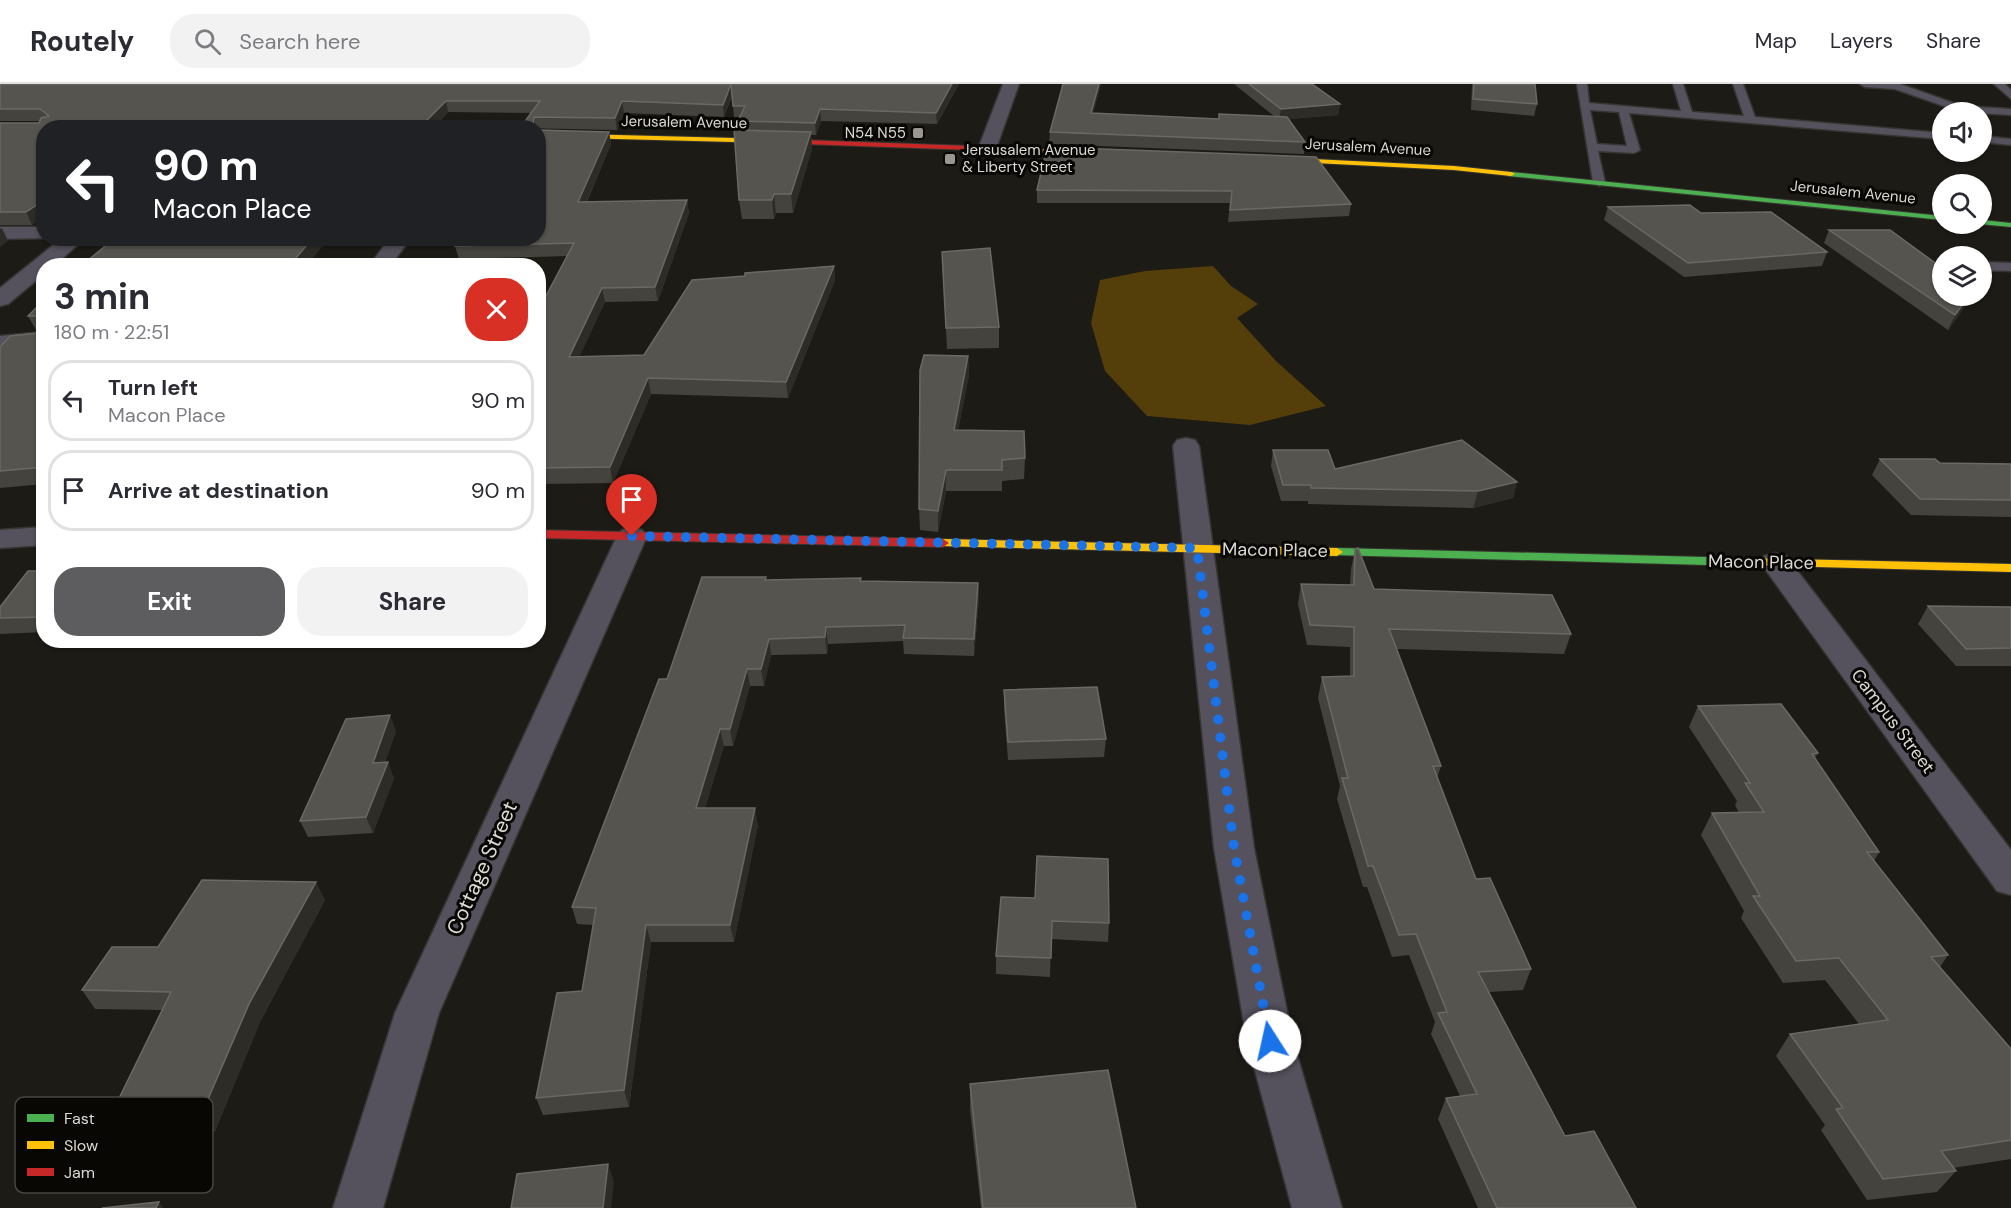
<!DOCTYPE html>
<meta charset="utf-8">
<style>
body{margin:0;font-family:"DM Sans",sans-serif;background:#f2f2f3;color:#2b2b33;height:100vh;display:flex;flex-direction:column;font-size:22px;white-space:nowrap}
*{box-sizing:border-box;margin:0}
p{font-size:20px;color:#7c7c81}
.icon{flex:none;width:33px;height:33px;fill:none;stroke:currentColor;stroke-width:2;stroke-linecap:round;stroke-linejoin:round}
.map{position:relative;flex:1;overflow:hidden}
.drawer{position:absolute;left:36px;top:174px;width:510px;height:390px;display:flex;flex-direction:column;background:#fff;border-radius:24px;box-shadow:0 2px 4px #0004}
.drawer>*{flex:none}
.guide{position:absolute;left:36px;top:36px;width:510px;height:126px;border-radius:24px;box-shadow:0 2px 4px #0004;background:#202124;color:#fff;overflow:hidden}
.buttons{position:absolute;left:1932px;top:18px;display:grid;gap:12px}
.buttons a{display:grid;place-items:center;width:60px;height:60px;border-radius:50%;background:#fff;box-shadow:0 2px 4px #0004;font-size:30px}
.pin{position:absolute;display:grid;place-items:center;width:51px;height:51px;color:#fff;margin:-62px -26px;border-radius:50% 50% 50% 0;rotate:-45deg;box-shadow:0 0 6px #0007}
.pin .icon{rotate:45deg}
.me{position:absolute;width:66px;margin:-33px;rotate:350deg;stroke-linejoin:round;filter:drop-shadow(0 0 4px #0008)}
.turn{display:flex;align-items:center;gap:21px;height:126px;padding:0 18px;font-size:27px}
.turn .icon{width:78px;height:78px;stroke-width:2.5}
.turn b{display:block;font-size:42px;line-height:51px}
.round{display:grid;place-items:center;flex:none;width:63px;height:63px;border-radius:24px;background:#f2f2f3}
.overview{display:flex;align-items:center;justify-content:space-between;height:102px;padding:0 18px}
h1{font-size:36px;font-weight:700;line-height:45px}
.cta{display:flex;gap:12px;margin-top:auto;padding:12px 18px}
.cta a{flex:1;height:69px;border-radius:24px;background:#5d5c5e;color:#fff;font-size:24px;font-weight:700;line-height:69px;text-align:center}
.cta a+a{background:#f2f2f3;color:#2b2b33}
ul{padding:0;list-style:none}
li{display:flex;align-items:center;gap:18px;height:81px;margin:0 12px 9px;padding:0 6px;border:3px solid #e1e1e2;border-radius:24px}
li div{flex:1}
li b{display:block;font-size:22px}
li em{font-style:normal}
header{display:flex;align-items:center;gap:36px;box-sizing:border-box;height:84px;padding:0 30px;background:#fff;border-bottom:2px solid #e1e1e2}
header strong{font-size:28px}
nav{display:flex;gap:33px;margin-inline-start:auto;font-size:21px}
.search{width:420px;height:54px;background:#f2f2f3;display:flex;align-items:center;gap:15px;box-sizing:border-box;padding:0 21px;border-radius:24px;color:#7c7c81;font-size:22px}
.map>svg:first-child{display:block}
</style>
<header>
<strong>Routely</strong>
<div class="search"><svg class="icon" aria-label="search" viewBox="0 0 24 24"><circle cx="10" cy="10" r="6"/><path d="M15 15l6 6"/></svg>Search here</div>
<nav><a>Map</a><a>Layers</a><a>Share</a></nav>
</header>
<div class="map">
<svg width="2011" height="1124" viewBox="0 0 2011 1124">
<rect width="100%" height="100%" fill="#1d1b16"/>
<polygon fill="#543e0a" points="1213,182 1231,202 1258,220 1237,234 1276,277 1326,322 1250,341 1147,332 1105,287 1091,239 1100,196 1145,187"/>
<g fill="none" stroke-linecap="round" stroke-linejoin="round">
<g stroke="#373531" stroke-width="3">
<g id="lane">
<path d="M1577,0H1587L1589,19L1681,27L1673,0H1683L1692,28L1744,32L1733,0H1743L1755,33L1942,49V55L1629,29L1640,66L1634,69L1598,67L1605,98L1599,102L1593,98ZM1590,26L1619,28L1627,62L1597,60Z"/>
<polygon points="1860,0 1900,0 1962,22 2011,25 2011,31 1961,28 1895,5 1865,3"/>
<polygon points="1994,0 2005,0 2011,6 2011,15"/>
<polygon points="1982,52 2011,55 2011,61 1982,58"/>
<polygon points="1982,178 2011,179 2011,187 1982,186"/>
</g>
</g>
<g stroke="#373531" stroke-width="3">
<g id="street">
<polygon points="1003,0 1019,0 996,65 993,69 981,69 978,65"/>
<polygon points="0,143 44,143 44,154 46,154 0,155"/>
<polygon points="62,154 85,154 54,182 44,182 44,190 8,220 0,222 0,204"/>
<polygon points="390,154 411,154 390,182 369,182"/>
<polygon points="44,248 44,262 0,266 0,252"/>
<polygon points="1186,354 1195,356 1199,362 1254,764 1293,957 1342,1124 1292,1124 1247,957 1214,764 1173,362 1177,356"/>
<polygon points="44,443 44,461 0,464 0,446"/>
<polygon points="632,443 642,446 647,452 439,929 383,1124 333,1124 395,929 617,452 622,446"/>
<polygon points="1775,469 1786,472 2011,766 2011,811 1997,807 1760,478 1764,472"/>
</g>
</g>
<g stroke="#373531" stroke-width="2">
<g id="fast">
<polygon points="1511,88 1942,132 1942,136 1508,92 1507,90"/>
<polygon points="1982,136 2011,139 2011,143 1979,140 1982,140"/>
<polygon points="1337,464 1744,474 1750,478 1744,482 1333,471 1331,468"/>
</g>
</g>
<g stroke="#373531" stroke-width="2">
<g id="slow">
<polygon points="538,49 776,55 780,57 776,59 538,53"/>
<polygon points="969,62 1091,67 1095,69 1091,71 972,66 969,66"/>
<polygon points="1272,73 1454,82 1511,88 1515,90 1511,92 1454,86 1275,77 1272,77"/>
<polygon points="943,455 1337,464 1343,468 1337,472 939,462 937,459"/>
<polygon points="1744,474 2011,480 2011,488 1740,481 1738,478 1740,475"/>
</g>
</g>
<g stroke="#373531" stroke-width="2">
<g id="jam">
<polygon points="776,55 972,62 976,64 972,66 773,59 772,57"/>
<polygon points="538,446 943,455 949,459 943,463 538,454"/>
</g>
</g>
<use href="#lane" fill="#55515d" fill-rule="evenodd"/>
<use href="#street" fill="#55515d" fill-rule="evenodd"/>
<use href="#fast" fill="#4caf50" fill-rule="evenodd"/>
<use href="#slow" fill="#ffc107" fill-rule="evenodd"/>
<use href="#jam" fill="#c62828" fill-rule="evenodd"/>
</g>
<g fill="#45433e">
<polygon points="0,0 959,0 937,40 821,37 816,51 811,51 812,65 793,129 776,129 774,135 742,135 739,116 739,46 738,37 739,33 734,33 732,12 724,33 624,29 617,46 520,44 531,29 448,28 434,44 44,44 32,141 0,141 0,39 39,39 40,37 0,37"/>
<polygon points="1063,0 1101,0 1093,29 1219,35 1274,32 1234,0 1312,0 1340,20 1338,31 1289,35 1305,58 1304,70 1049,60 1050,48"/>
<polygon points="1472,0 1535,0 1537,20 1534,32 1471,26"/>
<polygon points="609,48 611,60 587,118 687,116 689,129 658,217 605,218 579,273 644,271 745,192 834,182 835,196 788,314 651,310 613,399 538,400 538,227 567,172 459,175 455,162"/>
<polygon points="1047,63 1351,120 1349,132 1228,138 1230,119 1037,119 1037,106"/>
<polygon points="1608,123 1701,129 1827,168 1822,182 1684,193 1604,136"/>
<polygon points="1829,146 1942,212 1971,212 1966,221 1948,246 1824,159"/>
<polygon points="942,168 999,243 999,264 947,265"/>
<polygon points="44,216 44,400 0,404 0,263 38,249 38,246 36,246 28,232"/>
<polygon points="968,272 969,291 958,346 1025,374 1024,395 1002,397 1002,407 946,407 938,448 920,446 919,425"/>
<polygon points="1273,366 1335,385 1517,398 1513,414 1473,424 1308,420 1308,417 1281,417 1271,382"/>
<polygon points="1880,375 1940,379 2011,380 2011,433 1911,431 1872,391"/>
<polygon points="1355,465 1374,505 1571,550 1564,570 1397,565 1441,682 1437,694 1476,795 1531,885 1523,906 1489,908 1565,1052 1636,1124 1478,1124 1438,1035 1446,1014 1460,1012 1431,950 1435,938 1409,871 1392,873 1367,803 1363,803 1337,715 1340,702 1318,614 1322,593 1350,593 1350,563 1307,561 1298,520 1301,500 1350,501 1351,485"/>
<polygon points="44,487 44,548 0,550 0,523"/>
<polygon points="766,493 766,496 978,499 979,515 974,572 904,570 903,557 828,560 827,570 771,571 764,602 750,602 733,662 724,662 705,724 758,741 734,858 651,858 629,1023 543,1031 536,1014 582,907 593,841 577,840 572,823 667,595"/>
<polygon points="1928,522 2011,523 2011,582 1956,582 1918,540"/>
<polygon points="233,556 316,556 314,561 235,561"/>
<polygon points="1004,606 1106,655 1104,673 1008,676 1004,624"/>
<polygon points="1698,622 1818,669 1815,674 1879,768 1874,777 1948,871 1940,883 2011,965 2011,1075 1953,1084 1956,1087 1937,1108 1867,1116 1821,1046 1825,1041 1776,972 1790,950 1859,940 1825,896 1783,899 1741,834 1744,827 1701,751 1712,729 1739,729 1735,721 1737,717 1689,643"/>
<polygon points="396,647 385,678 394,694 373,749 308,753 300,737"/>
<polygon points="1001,813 1109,839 1108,858 1051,855 1050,893 996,890 996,872"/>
<polygon points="325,816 260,938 215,1047 122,1055 108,1037 162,926 95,925 82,906 158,863"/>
<polygon points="970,1000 1136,1124 981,1124 970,1026"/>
</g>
<g fill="#2e2c27">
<polygon points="731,0 732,10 724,33 723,21"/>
<polygon points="952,0 959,0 937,40 936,29"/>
<polygon points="1099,0 1101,0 1090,40 1091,29"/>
<polygon points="446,17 448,28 434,44 419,44"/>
<polygon points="622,17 624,29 617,46 615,34"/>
<polygon points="1340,20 1338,31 1279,36 1281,25"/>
<polygon points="820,25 821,37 816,51 815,39"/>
<polygon points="534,33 536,44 533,44"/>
<polygon points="609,48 611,60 581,131 578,118"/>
<polygon points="811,48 812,65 793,129 791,110"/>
<polygon points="774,110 776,129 774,135 772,116"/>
<polygon points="44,116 44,133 32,141 26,128"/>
<polygon points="687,116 689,129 658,217 655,203"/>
<polygon points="2,144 8,157 0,163 0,145"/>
<polygon points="313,154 326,154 327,157 306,182 289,182"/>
<polygon points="834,182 835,196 788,314 786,298"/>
<polygon points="602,204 605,218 572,288 569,273"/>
<polygon points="1969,212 1971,212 1966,221 1948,246 1955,231"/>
<polygon points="968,272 969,291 954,367 954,346"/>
<polygon points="648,294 651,310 613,399 610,383"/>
<polygon points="946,386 946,407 938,448 938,427"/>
<polygon points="1517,398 1513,414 1473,424 1478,407"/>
<polygon points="978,499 979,515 974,572 974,555"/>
<polygon points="826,543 828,560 827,570 825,553"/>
<polygon points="769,555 771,571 764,602 761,585"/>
<polygon points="747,585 750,602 733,662 730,645"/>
<polygon points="390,631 396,647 379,695 373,679"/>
<polygon points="720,645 724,662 700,741 696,724"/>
<polygon points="388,678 394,694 373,749 366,733"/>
<polygon points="755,724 758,741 734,858 730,841"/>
<polygon points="316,798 325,816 260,938 215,1047 202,1029 249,920"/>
<polygon points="646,841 651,858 629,1023 624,1006"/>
<polygon points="608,1080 614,1098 611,1124 603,1124"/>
<polygon points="159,1118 163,1124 156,1124"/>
</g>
<g fill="#56544e" stroke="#6b6963" stroke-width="1.5">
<polygon points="0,0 731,0 723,21 622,17 615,34 534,33 533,44 520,44 540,17 446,17 419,44 44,44 44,116 26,128 0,128 0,39 39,39 41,34 49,32 40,25 0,25"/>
<polygon points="731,0 952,0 936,29 820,25 815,39 738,37 745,22 733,22"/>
<polygon points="1063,0 1099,0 1091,29 1219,35 1219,30 1287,33 1305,58 1050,48"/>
<polygon points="1249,0 1312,0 1340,20 1281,25"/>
<polygon points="1474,0 1535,0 1537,20 1473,15"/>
<polygon points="538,46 609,48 578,118 687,116 655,203 602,204 569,273 644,271 692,196 745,192 745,189 834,182 786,298 648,294 610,383 538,384 538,227 574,159 455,162 460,154 538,154"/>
<polygon points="734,46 811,48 791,110 774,110 772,116 739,116"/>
<polygon points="1047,63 1316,73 1351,120 1230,126 1232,107 1037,106"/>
<polygon points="1690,121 1701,129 1771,128 1827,168 1688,179 1608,123"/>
<polygon points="1829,146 1890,146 1942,184 1942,212 1969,212 1955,231"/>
<polygon points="115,154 313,154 289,182 81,182"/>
<polygon points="990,164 999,243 946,244 942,168"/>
<polygon points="44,216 44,383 0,387 0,263 10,252 38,249 38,232 28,232"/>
<polygon points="924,271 968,272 954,346 1024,347 1025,374 1002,376 1002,386 946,386 938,427 919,425 920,286"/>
<polygon points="1462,356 1517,398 1478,407 1311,404 1311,401 1283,401 1273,366 1328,366 1335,385"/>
<polygon points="1880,375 1935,375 1940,379 2011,380 2011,416 1920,415"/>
<polygon points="1358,464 1374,505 1552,511 1571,550 1389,545 1441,682 1433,682 1476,795 1490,794 1531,885 1478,888 1565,1052 1594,1047 1636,1124 1497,1124 1446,1014 1477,1010 1438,929 1447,928 1416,850 1399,851 1373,782 1368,782 1342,694 1348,694 1322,593 1354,592 1354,543 1310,541 1301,500 1354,501 1355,465"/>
<polygon points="28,487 44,487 44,533 0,534 0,523"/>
<polygon points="702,493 766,493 765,496 861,494 860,497 978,499 974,555 903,554 905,541 826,543 825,553 769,555 761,585 747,585 730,645 720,645 696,724 755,724 730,841 646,841 624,1006 536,1014 557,909 582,907 596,824 572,823 659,595 667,595"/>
<polygon points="1928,522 2011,523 2011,564 1966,565"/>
<polygon points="1097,603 1106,655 1008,658 1004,606"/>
<polygon points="1781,620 1818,669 1812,670 1879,768 1867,768 1948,871 1931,873 2011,965 2011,1056 1941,1067 1956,1087 1883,1095 1836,1025 1843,1024 1790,950 1888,936 1839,874 1796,877 1753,812 1760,812 1712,729 1764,728 1745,699 1750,699 1698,622"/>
<polygon points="390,631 373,679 388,678 366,733 300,737 346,635"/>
<polygon points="1037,772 1108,775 1109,839 1052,837 1051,874 996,872 1001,813 1035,814"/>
<polygon points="202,796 316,798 249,920 202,1029 108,1037 171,908 82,906 112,863 158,863"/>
<polygon points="1108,986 1136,1124 983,1124 970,1000"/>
<polygon points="608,1080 603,1124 511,1124 517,1090"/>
<polygon points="159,1118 156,1124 102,1124"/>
</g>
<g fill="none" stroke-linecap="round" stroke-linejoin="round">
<polyline stroke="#1a73e8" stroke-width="10" stroke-dasharray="0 18" points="632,452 1197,464 1234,764 1270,957"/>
</g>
<g fill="#9a9792" stroke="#080704" stroke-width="2">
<rect x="912" y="43" width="12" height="12" rx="3"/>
<rect x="944" y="69" width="12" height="12" rx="3"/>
</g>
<g text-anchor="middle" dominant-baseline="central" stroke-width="6" stroke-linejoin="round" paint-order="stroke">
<g font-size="15" fill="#dddad4" stroke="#080704">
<text transform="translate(684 38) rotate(1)">Jerusalem Avenue</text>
<text transform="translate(1368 63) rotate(3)">Jerusalem Avenue</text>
<text transform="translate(1853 108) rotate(6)">Jerusalem Avenue</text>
</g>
<g font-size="15" fill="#dddad4" stroke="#080704" text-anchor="end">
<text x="906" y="49">N54 N55</text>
<text x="962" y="66" text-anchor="start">Jersusalem Avenue<tspan x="962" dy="17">&amp; Liberty Street</tspan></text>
</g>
<g font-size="18" fill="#dddad4" stroke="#080704">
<text transform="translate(1275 466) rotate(1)">Macon Place</text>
<text transform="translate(1761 478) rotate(1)">Macon Place</text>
<text transform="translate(1893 637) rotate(53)">Campus Street</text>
</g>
<g font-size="21" fill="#dddad4" stroke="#080704">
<text transform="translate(482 784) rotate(-66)">Cottage Street</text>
</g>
</g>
<rect x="15" y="1013" width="198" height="96" rx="9" fill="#080704" stroke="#484642" stroke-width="1.5"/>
<rect x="27" y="1030" width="27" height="8" fill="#4caf50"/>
<rect x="27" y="1057" width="27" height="8" fill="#ffc107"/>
<rect x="27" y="1084" width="27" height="8" fill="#c62828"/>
<g font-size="16" fill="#dddad4">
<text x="64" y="1040">Fast</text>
<text x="64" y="1067">Slow</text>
<text x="64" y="1094">Jam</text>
</g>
</svg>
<div class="buttons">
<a><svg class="icon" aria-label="sound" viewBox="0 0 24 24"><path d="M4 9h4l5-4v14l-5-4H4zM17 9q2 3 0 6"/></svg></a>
<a><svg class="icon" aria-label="search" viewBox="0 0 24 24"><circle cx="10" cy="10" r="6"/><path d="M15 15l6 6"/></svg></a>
<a><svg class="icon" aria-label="layers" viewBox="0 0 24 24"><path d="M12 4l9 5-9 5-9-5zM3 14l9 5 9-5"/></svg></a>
</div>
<div class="pin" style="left:632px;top:452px;background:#d93025"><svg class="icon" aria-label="arrive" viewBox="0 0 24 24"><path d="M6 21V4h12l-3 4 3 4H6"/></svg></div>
<svg class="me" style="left:1270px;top:957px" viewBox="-20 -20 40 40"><circle r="19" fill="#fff"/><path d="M0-13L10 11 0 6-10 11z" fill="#1a73e8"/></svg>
<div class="guide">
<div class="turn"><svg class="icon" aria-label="left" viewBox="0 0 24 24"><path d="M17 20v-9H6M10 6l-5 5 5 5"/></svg><div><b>90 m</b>Macon Place</div></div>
</div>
<section class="drawer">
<div class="overview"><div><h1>3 min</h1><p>180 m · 22:51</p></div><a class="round" style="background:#d93025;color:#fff"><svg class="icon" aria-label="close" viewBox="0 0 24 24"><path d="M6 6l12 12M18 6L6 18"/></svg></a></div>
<ul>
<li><svg class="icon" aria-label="left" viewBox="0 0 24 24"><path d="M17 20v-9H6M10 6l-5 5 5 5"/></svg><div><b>Turn left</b><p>Macon Place</p></div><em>90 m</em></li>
<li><svg class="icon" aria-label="arrive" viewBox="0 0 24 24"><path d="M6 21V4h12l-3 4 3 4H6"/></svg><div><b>Arrive at destination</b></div><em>90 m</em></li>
</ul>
<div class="cta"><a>Exit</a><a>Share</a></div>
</section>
</div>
